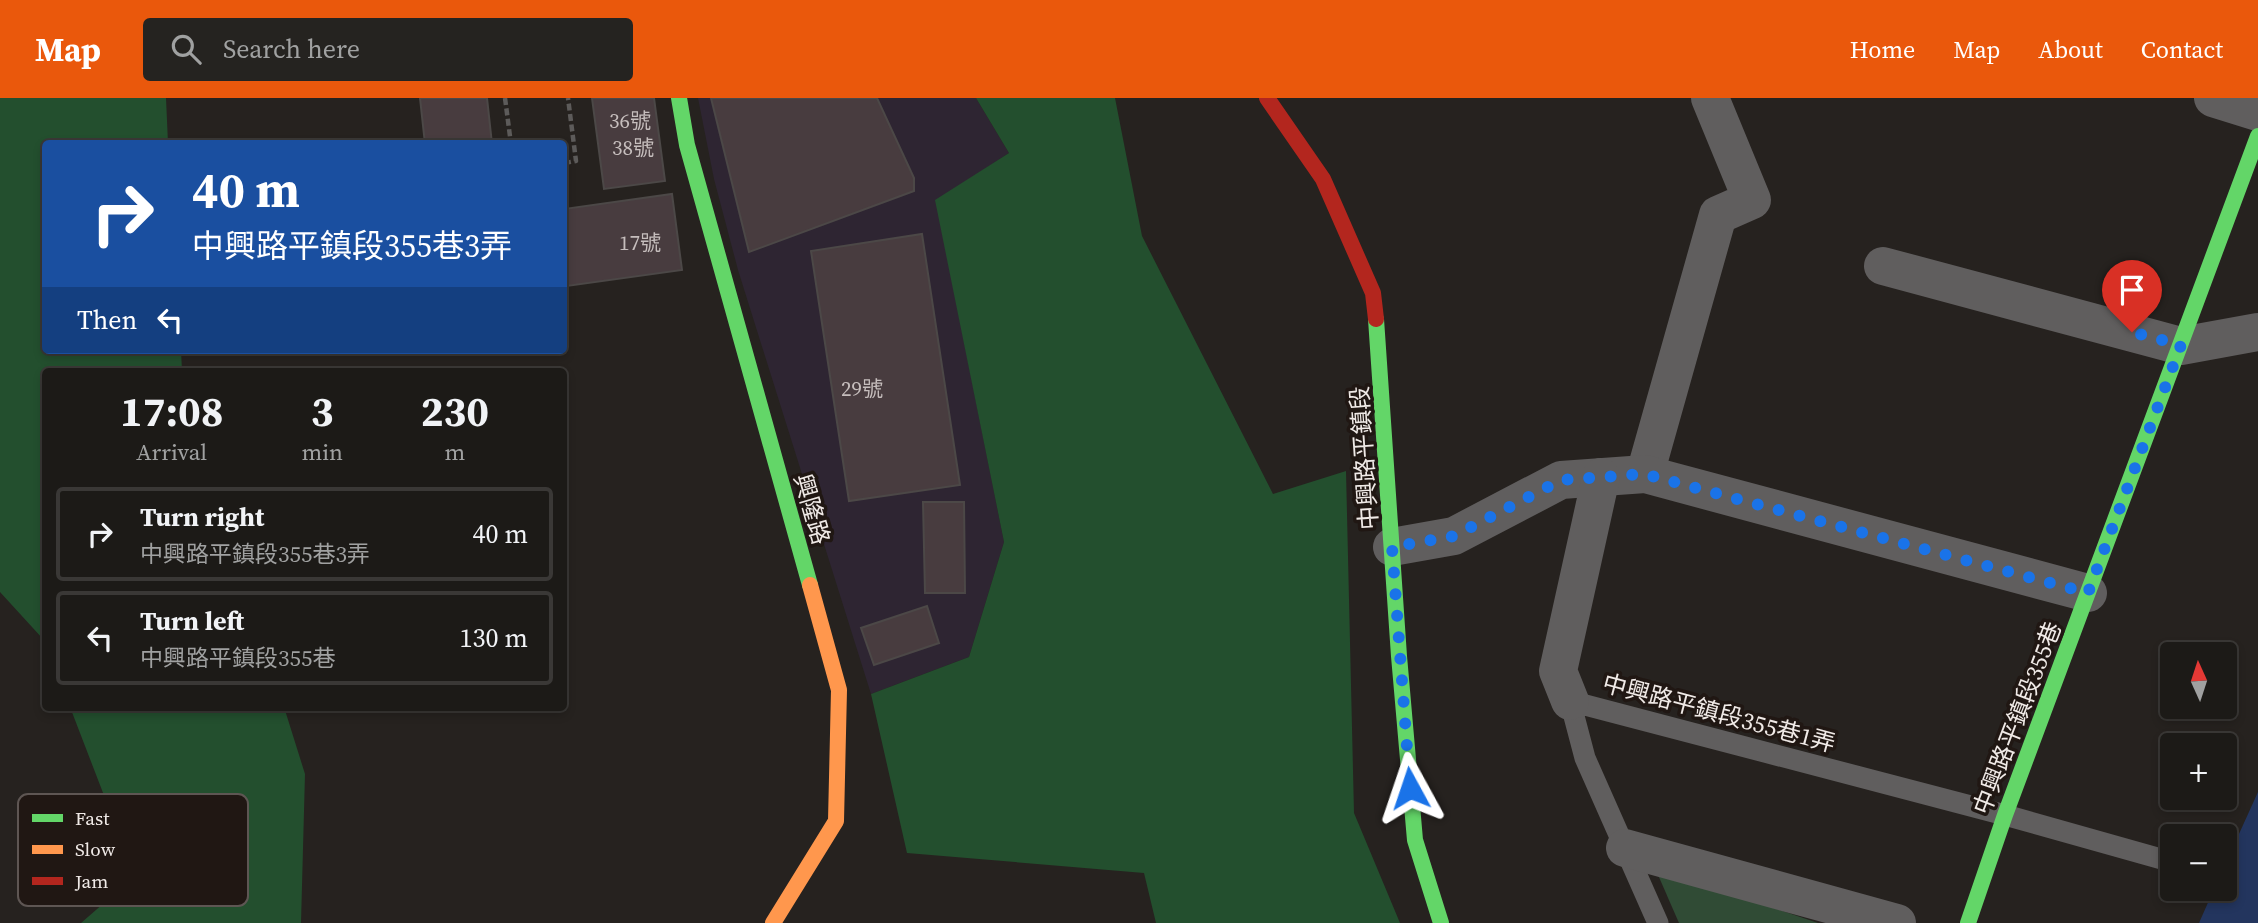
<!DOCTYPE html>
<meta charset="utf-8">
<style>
body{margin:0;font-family:"Source Serif 4","Noto Sans TC",serif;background:#252320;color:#f1f3f6;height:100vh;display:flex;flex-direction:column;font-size:26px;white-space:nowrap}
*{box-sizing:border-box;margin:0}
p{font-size:23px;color:#a0a1a1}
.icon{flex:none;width:38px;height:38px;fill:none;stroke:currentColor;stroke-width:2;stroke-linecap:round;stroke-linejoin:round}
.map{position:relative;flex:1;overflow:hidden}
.sheet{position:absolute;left:42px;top:270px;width:525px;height:343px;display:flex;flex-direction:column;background:#1c1a17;border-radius:7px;box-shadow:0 4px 10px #0003,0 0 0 2px #3a3836}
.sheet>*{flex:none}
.top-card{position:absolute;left:42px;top:42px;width:525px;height:214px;border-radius:7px;box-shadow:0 4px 10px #0003,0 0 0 2px #3a3836;background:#1a4fa0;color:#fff;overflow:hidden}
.needle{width:46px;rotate:357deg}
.tools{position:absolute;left:2160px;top:544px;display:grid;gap:14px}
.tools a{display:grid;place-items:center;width:77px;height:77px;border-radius:7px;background:#1c1a17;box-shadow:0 4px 10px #0003,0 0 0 2px #3a3836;font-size:35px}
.pin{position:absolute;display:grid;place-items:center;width:60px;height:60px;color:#fff;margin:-72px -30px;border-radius:50% 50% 50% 0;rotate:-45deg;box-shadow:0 0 7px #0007}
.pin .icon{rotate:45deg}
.me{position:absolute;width:77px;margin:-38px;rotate:355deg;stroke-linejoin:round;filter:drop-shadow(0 0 5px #0008)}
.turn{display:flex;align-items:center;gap:24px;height:147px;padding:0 35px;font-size:32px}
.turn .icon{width:91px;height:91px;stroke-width:2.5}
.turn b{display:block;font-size:49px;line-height:60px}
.then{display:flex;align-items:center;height:66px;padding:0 35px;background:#0003;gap:14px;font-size:26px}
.eta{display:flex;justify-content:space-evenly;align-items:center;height:119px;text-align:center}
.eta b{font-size:42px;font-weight:700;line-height:49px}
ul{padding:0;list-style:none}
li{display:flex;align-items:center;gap:21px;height:94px;margin:0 14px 10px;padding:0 21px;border:4px solid #3a3836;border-radius:7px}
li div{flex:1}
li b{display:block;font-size:26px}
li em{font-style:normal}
header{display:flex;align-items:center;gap:42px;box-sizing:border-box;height:98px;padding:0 35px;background:#ea580c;color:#fff}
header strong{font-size:33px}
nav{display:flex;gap:38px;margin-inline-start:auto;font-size:24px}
.search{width:490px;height:63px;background:#252320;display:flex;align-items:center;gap:18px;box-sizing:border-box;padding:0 24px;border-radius:7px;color:#a0a1a1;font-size:26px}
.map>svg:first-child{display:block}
</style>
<header>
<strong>Map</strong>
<div class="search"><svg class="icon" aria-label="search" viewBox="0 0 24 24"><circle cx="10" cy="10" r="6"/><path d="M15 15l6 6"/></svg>Search here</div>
<nav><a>Home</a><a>Map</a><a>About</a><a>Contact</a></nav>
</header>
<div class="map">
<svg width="2258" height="825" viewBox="0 0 2258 825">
<rect width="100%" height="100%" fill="#26221f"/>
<polygon fill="#2e2532" points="698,0 976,0 1009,55 936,103 1004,444 969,559 871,596 738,172 714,81"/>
<polygon fill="#304b35" points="1655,770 1818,825 1679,825"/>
<g fill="#234f2e">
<polygon points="0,0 166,0 168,45 46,46 46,252 181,252 182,273 46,273 45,547 43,541 0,494"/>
<polygon points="976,0 1115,0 1142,138 1273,396 1346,373 1354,715 1400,825 1156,825 1144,775 907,755 871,596 969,559 1004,444 935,102 1009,55"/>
<polygon points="70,609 284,609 305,676 301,825 81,825 135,778"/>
</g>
<polygon fill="#23355e" points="2258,694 2258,825 2199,825 2214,791 2224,791 2224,769"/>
<g fill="#483c3f" stroke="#4c4847" stroke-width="2">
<polygon points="420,0 487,0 492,46 425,46"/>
<polygon points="592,0 654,0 665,83 604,91"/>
<polygon points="711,0 877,0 914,80 914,93 749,154"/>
<polygon points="672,96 682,172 566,188 568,204 564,205 564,111"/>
<polygon points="922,136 960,387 849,403 811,153"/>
<polygon points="923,404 964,404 965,495 925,495"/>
<polygon points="927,508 939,545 874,567 861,530"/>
</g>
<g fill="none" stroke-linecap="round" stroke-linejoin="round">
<g stroke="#5d5b5a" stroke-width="4.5" stroke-dasharray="7 3.5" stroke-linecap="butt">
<polyline points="505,0 511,46"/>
<polyline points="564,65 576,63 568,0"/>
</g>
<polyline stroke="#605e5e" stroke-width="21" points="1658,825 1585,660 1570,603 2005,717 2172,764"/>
<g stroke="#605e5e" stroke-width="38">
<polyline points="2213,0 2258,14"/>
<polyline points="1883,168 2181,248 2258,234"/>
<polyline points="1645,376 1718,117 1752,102 1710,0"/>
<polyline points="1392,449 1454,438 1561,382 1645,376 2088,495"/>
<polyline points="1570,603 1558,573 1601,379"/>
<polyline points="1625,750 1897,825"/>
</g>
<g stroke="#63d668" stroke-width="16">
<polyline points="679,0 687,47 810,487"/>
<polyline points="1376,221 1399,558 1415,742 1441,825"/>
<polyline points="1968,825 2005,717 2258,38"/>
</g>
<polyline stroke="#ff974d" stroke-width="16" points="773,825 836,723 839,592 810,487"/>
<polyline stroke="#b3261e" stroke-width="16" points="1267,0 1323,81 1373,195 1376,221"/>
</g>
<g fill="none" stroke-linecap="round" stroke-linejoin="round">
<polyline stroke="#1a73e8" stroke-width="12" stroke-dasharray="0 21.6" points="1410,690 1392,449 1454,438 1561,382 1644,376 2088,495 2181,247 2132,234"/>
</g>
<g text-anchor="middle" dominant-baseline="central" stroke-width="7" stroke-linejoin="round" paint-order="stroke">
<g font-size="21" fill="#c6bebd">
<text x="630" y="22">36號</text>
<text x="633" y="49">38號</text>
<text x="640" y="144">17號</text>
<text x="862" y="290">29號</text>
</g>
<g font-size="24" fill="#f0eae7" stroke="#201713">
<text transform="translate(1364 360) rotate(-94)">中興路平鎮段</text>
<text transform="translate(812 411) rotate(74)">興隆路</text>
<text transform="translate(1719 615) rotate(15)">中興路平鎮段355巷1弄</text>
<text transform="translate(2017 620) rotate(-69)">中興路平鎮段355巷</text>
</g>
</g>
<rect x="18" y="696" width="230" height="112" rx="10" fill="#201713" stroke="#5e5653" stroke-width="2"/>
<rect x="32" y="716" width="31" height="8" fill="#63d668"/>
<rect x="32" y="747" width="31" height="9" fill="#ff974d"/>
<rect x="32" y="779" width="31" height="8" fill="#b3261e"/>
<g font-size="19" fill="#f0eae7">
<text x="75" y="727">Fast</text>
<text x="75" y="758">Slow</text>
<text x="75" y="790">Jam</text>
</g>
</svg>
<div class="tools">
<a><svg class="needle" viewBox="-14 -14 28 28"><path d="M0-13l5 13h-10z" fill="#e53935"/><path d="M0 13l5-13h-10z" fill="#a0a1a1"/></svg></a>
<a>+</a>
<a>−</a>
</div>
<div class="pin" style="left:2132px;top:234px;background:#d93025"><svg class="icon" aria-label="arrive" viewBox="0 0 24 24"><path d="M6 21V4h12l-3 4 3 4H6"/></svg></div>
<svg class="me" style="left:1410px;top:690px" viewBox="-20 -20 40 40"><path d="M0-17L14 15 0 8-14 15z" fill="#1a73e8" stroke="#fff" stroke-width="4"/></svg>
<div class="top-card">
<div class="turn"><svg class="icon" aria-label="right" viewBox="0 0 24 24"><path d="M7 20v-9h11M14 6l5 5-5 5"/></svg><div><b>40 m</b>中興路平鎮段355巷3弄</div></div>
<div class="then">Then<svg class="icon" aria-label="left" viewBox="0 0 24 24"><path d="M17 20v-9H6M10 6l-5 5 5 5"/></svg></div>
</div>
<section class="sheet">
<div class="eta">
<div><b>17:08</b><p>Arrival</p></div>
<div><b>3</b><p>min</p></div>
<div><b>230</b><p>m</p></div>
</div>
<ul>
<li><svg class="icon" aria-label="right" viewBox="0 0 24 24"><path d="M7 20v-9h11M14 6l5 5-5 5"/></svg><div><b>Turn right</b><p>中興路平鎮段355巷3弄</p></div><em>40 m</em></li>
<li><svg class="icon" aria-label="left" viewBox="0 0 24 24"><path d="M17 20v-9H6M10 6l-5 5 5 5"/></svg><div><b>Turn left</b><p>中興路平鎮段355巷</p></div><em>130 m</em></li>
</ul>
</section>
</div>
